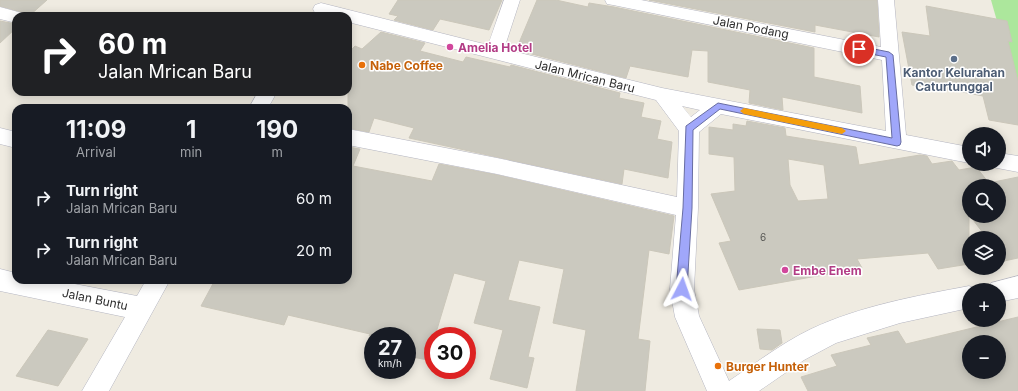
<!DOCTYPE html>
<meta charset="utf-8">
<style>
body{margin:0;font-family:Inter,sans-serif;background:#242831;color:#f1f3f6;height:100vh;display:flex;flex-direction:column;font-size:15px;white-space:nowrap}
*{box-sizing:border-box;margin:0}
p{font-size:13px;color:#9ea1a6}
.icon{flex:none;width:22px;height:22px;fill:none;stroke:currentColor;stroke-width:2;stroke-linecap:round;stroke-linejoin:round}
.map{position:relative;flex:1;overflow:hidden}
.details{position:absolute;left:12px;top:104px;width:340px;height:180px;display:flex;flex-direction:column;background:#171b24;border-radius:12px;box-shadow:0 2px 10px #0003}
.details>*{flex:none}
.banner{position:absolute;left:12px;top:12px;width:340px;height:84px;border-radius:12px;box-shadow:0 2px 10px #0003;background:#202124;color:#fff;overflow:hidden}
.tools{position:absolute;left:962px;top:127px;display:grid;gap:8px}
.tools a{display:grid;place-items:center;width:44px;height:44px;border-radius:50%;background:#171b24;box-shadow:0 2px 10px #0003;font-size:20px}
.speed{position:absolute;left:364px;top:327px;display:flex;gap:8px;font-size:20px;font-weight:700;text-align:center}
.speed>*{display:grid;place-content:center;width:52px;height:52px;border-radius:50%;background:#171b24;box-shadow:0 2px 10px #0003;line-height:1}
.speed small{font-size:10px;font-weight:400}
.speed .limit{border:6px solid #d22;background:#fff;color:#111}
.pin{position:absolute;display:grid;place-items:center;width:34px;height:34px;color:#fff;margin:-17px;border:2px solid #fff;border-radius:50%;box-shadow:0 1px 4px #0007}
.me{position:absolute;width:44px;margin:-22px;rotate:4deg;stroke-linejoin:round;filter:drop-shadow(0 0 3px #0008)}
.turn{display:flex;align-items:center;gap:14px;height:84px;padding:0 20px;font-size:18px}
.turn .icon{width:52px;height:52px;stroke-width:2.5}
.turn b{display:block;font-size:28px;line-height:34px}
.eta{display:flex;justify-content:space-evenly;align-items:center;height:68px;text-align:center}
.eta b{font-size:24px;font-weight:700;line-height:28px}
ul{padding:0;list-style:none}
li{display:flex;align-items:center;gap:12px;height:52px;padding:0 20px}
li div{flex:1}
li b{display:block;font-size:15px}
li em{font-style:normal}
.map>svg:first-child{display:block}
</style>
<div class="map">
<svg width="1018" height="391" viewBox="0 0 1018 391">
<rect width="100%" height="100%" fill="#efebe1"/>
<polygon fill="#ace79c" points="991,0 1018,0 1018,95"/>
<g fill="#cbc9bf" stroke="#cbc7ba" fill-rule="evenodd">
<polygon points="0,0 47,0 29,16 25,16 22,12 0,6"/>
<polygon points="398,0 502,0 489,30 440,19 433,30 394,20 398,16 389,14"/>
<polygon points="537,0 556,0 588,7 589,3 614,7 814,48 814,77 860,86 862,113 782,97 783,110 749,103 750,90 708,82 708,51 692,50 688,77 630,66 626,78 516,50"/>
<polygon points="649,0 877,0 879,37 815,25 815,32"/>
<polygon points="926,6 1007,21 1012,42 1008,41 1018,81 1018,125 989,120 983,96 947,89 947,91 912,85 902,32 930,36"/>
<polygon points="0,21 16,24 16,28 0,43"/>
<polygon points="381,32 425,43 420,51 463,62 466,57 510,67 511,65 620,93 619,98 644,103 641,117 661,121 657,139 672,142 668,178 624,169 622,184 409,138 414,128 374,118 369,132 348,128 348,53 355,46 362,49"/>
<path d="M747,121L785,128L786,136L856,147L859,165L920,155L927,156L932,164L952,161L959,170L976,167L989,183L1018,177V258L1004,261L999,254V238H987L970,216H999V186H969V264L938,269L928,253L857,259L862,268L739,290L719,243L731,241L711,194L735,191L734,157L709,154V127L733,130V124L746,126ZM788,159L824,165L828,199L798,201L790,185Z"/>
<polygon points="348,147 360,149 353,166 432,181 439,164 497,175 674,216 669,254 649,250 638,339 650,341 645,391 576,391 586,330 553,323 564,269 519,260 508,300 540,307 528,357 534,358 527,388 490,379 503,330 474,323 486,281 454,273 435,336 433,336 433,344 428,360 407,356 407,336 369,336 370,334 288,315 284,325 201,306 215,280 348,280"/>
<path d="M1018,317V391H808L801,377L837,366L831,355L871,345L867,338L898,331L906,344ZM969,342H999V372H969Z"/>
<polygon points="757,329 780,330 782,343 772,350 760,349"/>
<polygon points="48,330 88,339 58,386 16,376"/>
</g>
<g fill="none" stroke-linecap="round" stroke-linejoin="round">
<g stroke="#b4b5c1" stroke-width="1">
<g id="street">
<path d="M504,0H520L504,49L662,88L886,131L882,60L613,5L607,4L605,0H641L881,47L878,0H894L906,135L969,147V163L721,114L699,132L698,208L694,289L699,316L729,381C756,363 782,343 811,329C860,306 916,296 969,286L978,290H969V308L900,323L836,343L804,360L759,391H707L675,317L670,289L676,215L497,174L348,145V129L497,158L677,197L679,131L656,100L348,22V16H326L315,13L313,9L315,5L321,3L488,45ZM682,106L700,110L691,117Z"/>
<polygon points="0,7 22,13 24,16 16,16 16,23 0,19"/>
<polygon points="258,92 277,92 268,108 249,108"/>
<polygon points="0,128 16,132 16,148 0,144"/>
<polygon points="999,153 1018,156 1018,172 992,167 990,164 999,164"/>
<polygon points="0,269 16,273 16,280 54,280 137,296 146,280 170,280 109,391 82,391 125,317 0,291"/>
<polygon points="1018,276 1018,298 999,302 999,290 988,290 991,283"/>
</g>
</g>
<use href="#street" fill="#fff" fill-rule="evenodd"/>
</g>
<polygon fill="#a0a7fa" stroke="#686da2" points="859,46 889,52 893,55 901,142 900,145 897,146 720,109 693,130 692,208 687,289 685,292 678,292 676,289 683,208 686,126 718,103 892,138 886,57 856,51 855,49"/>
<polygon fill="#f59e0b" points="744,108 842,128 846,131 842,134 744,114 740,111"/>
<g fill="#d1479c" stroke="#fff" stroke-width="1.5">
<circle cx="450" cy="47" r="4"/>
<circle cx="785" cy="270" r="4"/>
</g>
<circle fill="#5c6f8a" stroke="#fff" stroke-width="1.5" cx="954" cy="59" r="4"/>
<g fill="#e8710a" stroke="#fff" stroke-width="1.5">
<circle cx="362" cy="65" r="4"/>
<circle cx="718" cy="366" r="4"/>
</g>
<g text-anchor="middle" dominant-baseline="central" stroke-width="3" stroke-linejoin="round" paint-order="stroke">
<g font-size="10" fill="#555552">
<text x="763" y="237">6</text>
</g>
<g font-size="12" fill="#2e2e2e" stroke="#fff">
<text transform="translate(751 27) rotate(11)">Jalan Podang</text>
<text transform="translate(585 76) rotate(14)">Jalan Mrican Baru</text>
<text transform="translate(95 299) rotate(12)">Jalan Buntu</text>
</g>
<g font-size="12" font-weight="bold" fill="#b23c85" stroke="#fff" text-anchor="start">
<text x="458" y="47">Amelia Hotel</text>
<text x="793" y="270">Embe Enem</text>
</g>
<g font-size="12" font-weight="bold" fill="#c56008" stroke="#fff" text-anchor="start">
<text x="370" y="65">Nabe Coffee</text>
<text x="726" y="366">Burger Hunter</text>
</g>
<g font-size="12" font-weight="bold" fill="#4e5e75" stroke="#fff">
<text x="954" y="72">Kantor Kelurahan<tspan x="954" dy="14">Caturtunggal</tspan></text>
</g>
</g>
</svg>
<div class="tools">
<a><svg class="icon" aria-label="sound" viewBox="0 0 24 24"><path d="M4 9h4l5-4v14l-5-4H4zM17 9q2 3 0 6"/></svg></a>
<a><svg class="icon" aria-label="search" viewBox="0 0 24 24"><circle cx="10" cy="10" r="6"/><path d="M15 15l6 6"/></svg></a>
<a><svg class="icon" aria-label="layers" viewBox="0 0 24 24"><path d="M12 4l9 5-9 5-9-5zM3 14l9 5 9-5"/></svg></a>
<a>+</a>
<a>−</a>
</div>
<div class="speed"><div>27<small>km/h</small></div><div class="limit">30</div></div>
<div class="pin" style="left:859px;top:49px;background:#d93025"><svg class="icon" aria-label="arrive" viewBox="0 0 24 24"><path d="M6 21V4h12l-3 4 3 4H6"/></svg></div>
<svg class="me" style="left:682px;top:289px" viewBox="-20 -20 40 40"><path d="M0-17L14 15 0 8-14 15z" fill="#a0a7fa" stroke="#fff" stroke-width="4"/></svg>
<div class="banner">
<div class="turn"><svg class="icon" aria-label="right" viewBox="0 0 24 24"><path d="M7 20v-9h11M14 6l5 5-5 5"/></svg><div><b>60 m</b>Jalan Mrican Baru</div></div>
</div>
<section class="details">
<div class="eta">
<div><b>11:09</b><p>Arrival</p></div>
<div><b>1</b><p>min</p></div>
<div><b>190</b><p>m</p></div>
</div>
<ul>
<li><svg class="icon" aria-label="right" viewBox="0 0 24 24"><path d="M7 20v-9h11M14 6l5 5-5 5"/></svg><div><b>Turn right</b><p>Jalan Mrican Baru</p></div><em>60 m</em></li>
<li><svg class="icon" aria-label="right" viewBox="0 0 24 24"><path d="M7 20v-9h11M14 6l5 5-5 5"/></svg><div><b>Turn right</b><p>Jalan Mrican Baru</p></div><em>20 m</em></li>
</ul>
</section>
</div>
